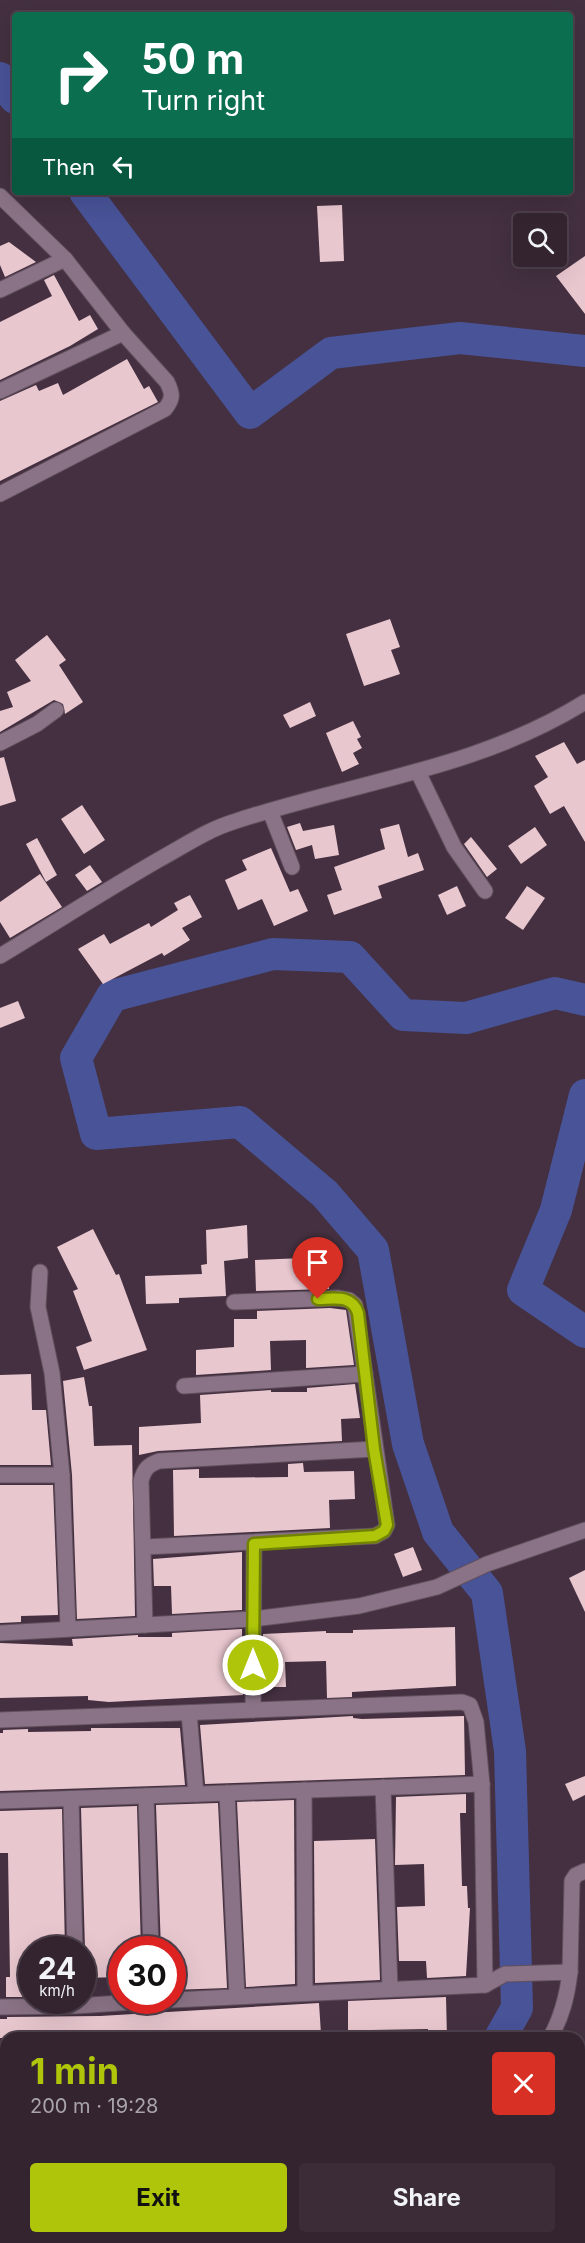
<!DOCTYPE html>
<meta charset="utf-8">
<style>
body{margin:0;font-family:Inter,sans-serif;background:#3b2c38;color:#f1f3f6;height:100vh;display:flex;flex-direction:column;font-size:22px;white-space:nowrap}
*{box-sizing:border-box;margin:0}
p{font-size:20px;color:#a9a4ab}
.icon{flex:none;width:33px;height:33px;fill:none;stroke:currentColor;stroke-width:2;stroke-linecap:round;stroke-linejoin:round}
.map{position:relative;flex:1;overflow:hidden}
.drawer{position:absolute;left:0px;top:2032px;width:585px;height:212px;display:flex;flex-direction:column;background:#332430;border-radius:18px 18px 0 0;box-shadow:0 6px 24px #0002,0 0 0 2px #4e414c}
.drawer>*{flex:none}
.guide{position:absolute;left:12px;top:12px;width:561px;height:183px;border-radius:6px;box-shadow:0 6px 24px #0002,0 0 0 2px #4e414c;background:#0b6e4f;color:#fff;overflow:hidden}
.fabs{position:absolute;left:513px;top:213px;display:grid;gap:12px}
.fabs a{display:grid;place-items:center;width:54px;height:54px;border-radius:6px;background:#332430;box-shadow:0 6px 24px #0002,0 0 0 2px #4e414c;font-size:30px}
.speed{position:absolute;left:18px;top:1936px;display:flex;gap:12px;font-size:30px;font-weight:700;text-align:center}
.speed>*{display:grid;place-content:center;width:78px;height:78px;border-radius:50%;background:#332430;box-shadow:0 6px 24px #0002,0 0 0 2px #4e414c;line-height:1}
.speed small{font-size:15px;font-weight:400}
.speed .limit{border:9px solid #d22;background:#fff;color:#111}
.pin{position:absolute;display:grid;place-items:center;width:51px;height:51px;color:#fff;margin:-62px -26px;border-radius:50% 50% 50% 0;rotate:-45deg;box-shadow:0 0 6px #0007}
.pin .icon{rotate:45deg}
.me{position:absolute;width:66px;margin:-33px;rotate:0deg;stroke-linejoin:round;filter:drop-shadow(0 0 4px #0008)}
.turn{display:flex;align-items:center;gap:21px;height:126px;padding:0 30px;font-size:27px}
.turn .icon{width:78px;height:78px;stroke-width:2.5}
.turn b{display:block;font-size:42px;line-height:51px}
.then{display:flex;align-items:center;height:57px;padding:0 30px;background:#0003;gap:12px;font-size:22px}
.round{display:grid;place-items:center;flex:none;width:63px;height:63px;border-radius:6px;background:#3b2c38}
.summary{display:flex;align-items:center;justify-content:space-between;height:102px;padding:0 30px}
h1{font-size:36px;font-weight:700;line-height:45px;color:#aec50a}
.button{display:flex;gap:12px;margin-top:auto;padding:12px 30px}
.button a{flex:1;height:69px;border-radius:6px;background:#aec50a;color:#111;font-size:24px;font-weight:700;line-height:69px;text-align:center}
.button a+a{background:#3b2c38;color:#f1f3f6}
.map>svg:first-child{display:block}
</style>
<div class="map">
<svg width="585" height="2243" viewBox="0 0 585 2243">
<rect width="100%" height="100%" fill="#443040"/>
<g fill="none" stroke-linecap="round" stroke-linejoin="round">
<g stroke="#485398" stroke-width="32">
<polyline points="0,78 15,98"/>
<polyline points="85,192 250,413 331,353 460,338 585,351"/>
<polyline points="585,1095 556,1210 523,1290 585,1332"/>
<polyline points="500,2038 517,2008 510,1751 487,1593 438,1532 408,1444 373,1250 325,1194 240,1122 96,1134 76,1058 112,996 273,954 350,957 403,1015 466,1018 555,993 585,1000"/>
<polyline points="397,2243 398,2238"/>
</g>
</g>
<g fill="#e9c7cf">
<polygon points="342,205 344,261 320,262 317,206"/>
<polygon points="9,242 36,262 5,277 0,265 0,246"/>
<polygon points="585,256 585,314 556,276"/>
<polygon points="54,275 79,321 90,315 98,329 70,346 0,380 0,322 52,296 44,280"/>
<polygon points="127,359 144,389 149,386 158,402 0,481 0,401 36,385 39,391 58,383 63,395"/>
<polygon points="390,619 400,647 391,650 400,674 364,686 346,634"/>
<polygon points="47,635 66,660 59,665 83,702 65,714 63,704 54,700 0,732 0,711 13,707 7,692 31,681 15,660"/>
<polygon points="310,702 316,716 290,728 283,715"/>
<polygon points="353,721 361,737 357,739 362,748 353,753 359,764 342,772 326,733"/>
<polygon points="564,742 577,764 585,760 585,842 564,806 550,814 534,786 548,777 535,756"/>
<polygon points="4,757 16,801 0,806 0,758"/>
<polygon points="82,805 105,840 84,854 61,819"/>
<polygon points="300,823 303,831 334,825 339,855 315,859 312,845 296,850 287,827"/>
<polygon points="399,824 408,857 418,853 424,870 378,886 382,898 334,915 327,895 342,890 334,867 385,849 380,829"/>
<polygon points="535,827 547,845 521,864 508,846"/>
<polygon points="471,837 497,869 487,877 464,844"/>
<polygon points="37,838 57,875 46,882 26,844"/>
<polygon points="271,848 290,892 298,889 308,911 274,926 262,899 238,910 225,880 247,870 242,860"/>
<polygon points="90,865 102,882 87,891 75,875"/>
<polygon points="40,874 62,907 10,938 0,922 0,902"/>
<polygon points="457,886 466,906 447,915 438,895"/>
<polygon points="527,886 545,898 523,930 505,918"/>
<polygon points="190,895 202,917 182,928 190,940 164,956 162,953 103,984 78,949 104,934 110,944 149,923 151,927 178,910 174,903"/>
<polygon points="18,1001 25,1018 0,1028 0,1008"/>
<polygon points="247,1225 248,1258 224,1261 226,1296 179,1298 179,1303 146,1304 145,1276 202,1274 201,1265 207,1264 206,1230"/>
<polygon points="93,1229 116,1275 119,1274 147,1350 84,1370 76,1347 92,1341 73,1291 78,1289 57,1247"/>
<polygon points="328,1257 329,1289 256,1291 255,1260"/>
<polygon points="330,1308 346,1310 354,1365 306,1368 306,1340 270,1341 271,1370 196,1375 196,1350 234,1347 234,1319 257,1319 257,1311"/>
<polygon points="31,1374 32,1410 46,1410 51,1465 0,1465 0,1375"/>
<polygon points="84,1377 89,1406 92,1406 94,1446 132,1445 135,1616 77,1619 72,1475 63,1381"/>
<polygon points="355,1384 360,1418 341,1419 342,1441 158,1451 139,1455 139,1427 201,1423 200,1395 271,1390 271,1392 307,1392 307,1388"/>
<polygon points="303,1463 304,1472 354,1471 355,1499 329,1500 330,1528 174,1536 173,1470 199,1469 199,1478 288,1477 288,1464"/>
<polygon points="0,1485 53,1485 58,1615 21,1616 21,1622 0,1623"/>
<polygon points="413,1547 422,1570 403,1577 394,1554"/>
<polygon points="242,1552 242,1610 172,1614 171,1586 154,1586 153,1559"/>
<polygon points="585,1570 585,1612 569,1578"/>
<polygon points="455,1627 456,1686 352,1692 352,1697 327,1698 326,1661 285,1662 286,1687 263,1687 263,1634 326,1631 326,1633 353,1633 353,1630"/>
<polygon points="242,1629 243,1695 109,1702 88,1700 88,1696 0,1698 0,1643 73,1646 72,1639 138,1635 138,1637 172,1637 172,1633"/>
<polygon points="353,1716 353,1718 362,1719 464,1716 465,1775 205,1784 200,1725"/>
<polygon points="91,1728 180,1728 185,1785 0,1791 0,1733 3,1733 3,1730 28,1729 28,1732 91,1731"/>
<polygon points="585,1776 585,1795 573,1801 565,1784"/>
<polygon points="466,1794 466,1813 460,1813 462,1886 467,1886 468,1908 470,1908 466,1976 427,1978 426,1961 399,1961 397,1907 425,1906 424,1864 395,1865 396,1797"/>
<polygon points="294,1800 295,1984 246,1987 237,1802"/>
<polygon points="218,1803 227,1988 172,1990 172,1950 161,1950 156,1805"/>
<polygon points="137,1806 141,1950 122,1950 122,1977 82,1978 85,1950 81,1808"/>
<polygon points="62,1809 65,1950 32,1950 32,1997 6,1997 6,1977 10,1977 8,1853 0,1853 0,1811"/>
<polygon points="375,1839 380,1980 315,1983 314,1841"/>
<polygon points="446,1997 447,2038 428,2038 428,2029 371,2030 371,2036 348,2036 348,2001"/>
<polygon points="319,2003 321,2034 283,2036 283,2033 228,2038 0,2038 0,2019 7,2019 7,2017 100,2016"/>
</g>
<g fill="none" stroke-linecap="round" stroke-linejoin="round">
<g stroke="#604f5d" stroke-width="17">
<g id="minor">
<polyline points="0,196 65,259 123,333 0,391"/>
<polyline points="0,290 65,259"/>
<path d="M0,494L165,409C173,399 173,394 167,382L123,333"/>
<polyline points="0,743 37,724 56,710"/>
<polyline points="418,772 454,847 485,891"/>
<polyline points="270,811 292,867"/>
<path d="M0,956C53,924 106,890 160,859C184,846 207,830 233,822C352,782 476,770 585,702"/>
<polyline points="40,1272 38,1307 52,1373 62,1475 68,1627"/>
<polyline points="184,1386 365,1374"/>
<polyline points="0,1475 62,1475"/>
<polyline points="144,1547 375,1536 384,1531 387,1525 355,1305 349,1300 338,1298 234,1302"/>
<path d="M145,1625L141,1481C144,1469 148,1465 159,1461L374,1449"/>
<polyline points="0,1633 253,1619 359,1606 437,1587 487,1564 585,1530"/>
<polyline points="253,1710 254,1543"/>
<polyline points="189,1713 196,1794"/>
<polyline points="0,1720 462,1702 470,1705 476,1722 482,1784 485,1985 172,2000"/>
<polyline points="383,1787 390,1989"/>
<polyline points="304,1790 305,1992"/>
<polyline points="227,1793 237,1996"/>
<polyline points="146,1796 151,1950"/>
<polyline points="71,1799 75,1950"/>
<polyline points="0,1801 482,1784"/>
<polyline points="570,1972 572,1881 576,1875 585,1871"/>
<path d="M485,1985L505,1974L570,1972C567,1997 562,2017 550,2038"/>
<polyline points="0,2007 76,2006 149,2001"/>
<polyline points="0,2103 6,2102"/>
<polyline points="579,2208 585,2198"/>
<polyline points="579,2227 585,2224"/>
<polyline points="441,2243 442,2238"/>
<polyline points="562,2243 563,2238"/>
</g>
</g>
<use href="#minor" stroke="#8a7386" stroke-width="15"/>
</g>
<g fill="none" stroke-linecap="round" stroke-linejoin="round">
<g stroke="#718006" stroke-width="15">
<path id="route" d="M253,1665L254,1544L375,1536L384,1531L387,1525L374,1449L358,1313C352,1294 334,1299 318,1299"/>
</g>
<use href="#route" stroke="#aec50a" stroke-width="10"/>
</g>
</svg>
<div class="fabs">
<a><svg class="icon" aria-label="search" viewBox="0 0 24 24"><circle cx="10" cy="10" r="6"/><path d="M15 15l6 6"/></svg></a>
</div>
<div class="speed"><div>24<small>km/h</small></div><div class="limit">30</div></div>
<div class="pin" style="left:318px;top:1299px;background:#d93025"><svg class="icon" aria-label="arrive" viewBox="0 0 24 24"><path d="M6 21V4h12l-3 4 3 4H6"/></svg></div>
<svg class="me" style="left:253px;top:1665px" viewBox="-20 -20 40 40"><circle r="17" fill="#aec50a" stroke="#fff" stroke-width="3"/><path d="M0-11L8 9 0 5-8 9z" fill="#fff"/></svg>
<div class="guide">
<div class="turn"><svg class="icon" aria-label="right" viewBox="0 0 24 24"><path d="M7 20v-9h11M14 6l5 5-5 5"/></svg><div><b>50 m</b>Turn right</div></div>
<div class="then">Then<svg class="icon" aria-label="left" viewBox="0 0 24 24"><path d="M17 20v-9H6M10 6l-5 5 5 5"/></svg></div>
</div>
<section class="drawer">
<div class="summary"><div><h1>1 min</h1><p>200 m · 19:28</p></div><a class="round" style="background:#d93025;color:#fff"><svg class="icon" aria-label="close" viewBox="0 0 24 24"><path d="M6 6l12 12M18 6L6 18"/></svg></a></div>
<div class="button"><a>Exit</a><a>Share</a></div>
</section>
</div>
